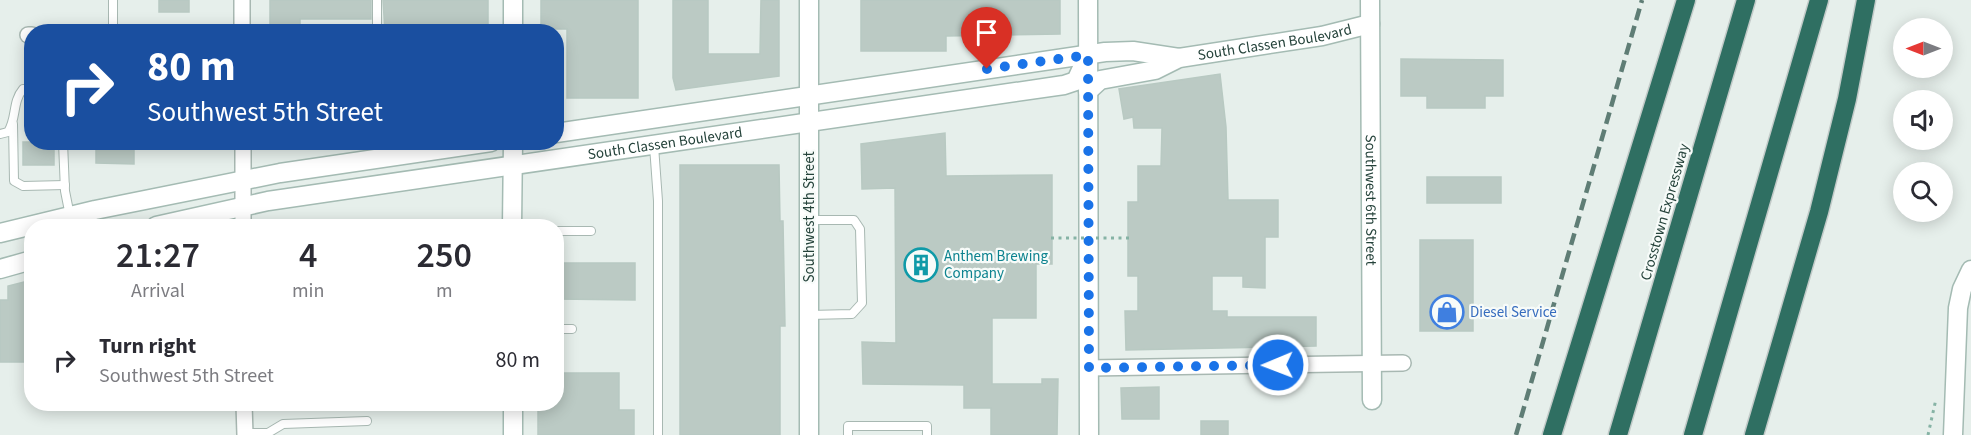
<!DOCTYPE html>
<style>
body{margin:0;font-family:"Source Sans 3",sans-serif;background:#f2f2f3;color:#2b2b33;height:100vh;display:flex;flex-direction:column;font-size:22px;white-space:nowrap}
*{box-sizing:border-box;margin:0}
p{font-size:20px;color:#7c7c81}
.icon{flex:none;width:33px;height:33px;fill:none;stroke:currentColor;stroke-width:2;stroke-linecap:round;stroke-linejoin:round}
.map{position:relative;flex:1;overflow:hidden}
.side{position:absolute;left:24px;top:219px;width:540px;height:192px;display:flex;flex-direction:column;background:#fff;border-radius:24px;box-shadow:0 3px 15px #0003}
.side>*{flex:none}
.hud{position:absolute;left:24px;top:24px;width:540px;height:126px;border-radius:24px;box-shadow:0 3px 15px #0003;background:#1a4fa0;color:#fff;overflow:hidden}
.needle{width:39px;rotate:270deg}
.fabs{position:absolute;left:1893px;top:18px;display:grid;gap:12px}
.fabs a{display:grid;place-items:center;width:60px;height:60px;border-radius:50%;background:#fff;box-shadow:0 3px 15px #0003;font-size:30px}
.pin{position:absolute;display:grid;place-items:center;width:51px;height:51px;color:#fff;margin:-62px -26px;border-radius:50% 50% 50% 0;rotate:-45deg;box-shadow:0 0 6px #0007}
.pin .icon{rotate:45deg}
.me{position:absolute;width:66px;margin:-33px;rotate:269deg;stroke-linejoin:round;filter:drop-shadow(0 0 4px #0008)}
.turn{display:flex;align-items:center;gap:21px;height:126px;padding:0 24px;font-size:27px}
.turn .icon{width:78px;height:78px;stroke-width:2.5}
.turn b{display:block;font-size:42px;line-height:51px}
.eta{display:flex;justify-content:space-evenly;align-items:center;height:102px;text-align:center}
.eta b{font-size:36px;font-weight:600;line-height:42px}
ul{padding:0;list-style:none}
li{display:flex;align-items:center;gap:18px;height:78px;padding:0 24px}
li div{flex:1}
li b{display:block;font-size:22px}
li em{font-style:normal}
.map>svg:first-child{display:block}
</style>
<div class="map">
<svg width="1971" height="435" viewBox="0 0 1971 435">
<rect width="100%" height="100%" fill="#e6efeb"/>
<g fill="#bbcac4" stroke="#b8c9c2" stroke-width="1.5">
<rect x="159" y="0" width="30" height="12"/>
<polygon points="270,0 371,0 371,19 300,19 300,32 270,32"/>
<polygon points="383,0 488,0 488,32 385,32"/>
<polygon points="541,0 638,0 638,98 567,98 567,29 541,29"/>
<polygon points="673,0 708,0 708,54 760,54 761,0 779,0 779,76 676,90 673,78"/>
<polygon points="861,0 1060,0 1060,34 946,36 946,51 861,51"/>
<polygon points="1401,59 1503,60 1503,96 1485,96 1485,108 1427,108 1427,96 1401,96"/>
<polygon points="1220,74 1226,127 1228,200 1278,200 1278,237 1265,237 1265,288 1243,287 1243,276 1212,276 1212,311 1227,311 1227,317 1316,317 1316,346 1126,350 1125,311 1138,311 1138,276 1128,276 1128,202 1138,202 1138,166 1161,166 1162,128 1134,128 1133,117 1124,119 1119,89"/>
<polygon points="945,133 946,176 1052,175 1052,264 1036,264 1036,318 992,318 992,384 1042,384 1042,379 1058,379 1057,435 991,435 991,408 964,408 964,385 863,384 862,342 896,343 895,188 862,189 861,144"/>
<rect x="23" y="142" width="31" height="23"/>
<polygon points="96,142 134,142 134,164 96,163"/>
<polygon points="680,165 779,165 780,221 783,221 785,326 780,326 780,435 680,435"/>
<rect x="1427" y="177" width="74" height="26"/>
<rect x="1420" y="240" width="53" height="91"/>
<polygon points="556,263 635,263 635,300 556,299"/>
<polygon points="32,280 32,362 0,362 0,300 8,300 8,286"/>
<polygon points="556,373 619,373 619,410 634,410 634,435 538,435 538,404 556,404"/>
<polygon points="1159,387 1159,419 1122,419 1121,388"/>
<rect x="1201" y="421" width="27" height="14"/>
</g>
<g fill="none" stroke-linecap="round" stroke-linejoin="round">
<g stroke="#a8b8b2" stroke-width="10">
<g id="lane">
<polyline points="113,0 113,32"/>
<polyline points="377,0 377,32"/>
<polyline points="13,124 14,181 23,186 65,185"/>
<path d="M0,134L8,132C17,118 12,102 23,89H32"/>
<polyline points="63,142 65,191 70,216"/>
<polyline points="379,142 379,157"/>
<polyline points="654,146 658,201 658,435"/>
<polyline points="809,220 854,220 860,229 862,303 852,314 809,315"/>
<polyline points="556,231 591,231"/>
<polyline points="556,329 572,329"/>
<polyline points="245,433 268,433 283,424 367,421"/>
<polyline points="848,435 848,426 927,426 927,435"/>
</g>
</g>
<g stroke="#a8b8b2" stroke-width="18">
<g id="street">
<polyline points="242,0 242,32"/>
<polyline points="28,35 32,35"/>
<polyline points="243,142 243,226"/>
<polyline points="1089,368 1403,363"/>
<polyline points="244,404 245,435"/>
</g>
</g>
<g stroke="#a4bbb3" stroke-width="21">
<g id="secondary">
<polyline points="513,0 513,32"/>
<polyline points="809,0 809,435"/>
<polyline points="1088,0 1089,435"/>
<path id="s1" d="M1370,0L1372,400"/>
<path id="s2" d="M1088,91L1100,80L1155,70L1179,58L1322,36L1370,24"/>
<polyline points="556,133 1105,52 1133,51 1179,58"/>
<path id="s3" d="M156,226L268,201L1064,85L1076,81L1088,55"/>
<polyline points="512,226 513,142"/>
<polyline points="0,233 95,210 280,173 491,142"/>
<polyline points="0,269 32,260"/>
<polyline points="513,404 513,435"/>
<polyline points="1953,435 1958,308 1962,289 1971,270"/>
</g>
</g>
<g stroke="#c2cac8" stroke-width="21">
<g id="highway">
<polyline points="1552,435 1686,0"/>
<polyline points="1618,435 1746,0"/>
<polyline points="1693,435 1819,0"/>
<polyline points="1754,435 1819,212 1847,99 1866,0"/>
</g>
</g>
<polyline stroke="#86b3a5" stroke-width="3" stroke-dasharray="3 4.5" stroke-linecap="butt" points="1928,435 1936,399"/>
<use href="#lane" stroke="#fff" stroke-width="8"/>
<use href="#street" stroke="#fff" stroke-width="15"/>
<use href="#secondary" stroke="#fff" stroke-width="18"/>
<use href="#highway" stroke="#2f6f62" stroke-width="18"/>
<polyline stroke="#5f7d75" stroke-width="4.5" stroke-dasharray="12 6" stroke-linecap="butt" points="1516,435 1642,0"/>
<polyline stroke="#86b3a5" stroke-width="3" stroke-dasharray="3 4.5" stroke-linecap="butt" points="1051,238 1133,238"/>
</g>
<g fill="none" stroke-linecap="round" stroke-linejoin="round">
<polyline stroke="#1a73e8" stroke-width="10" stroke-dasharray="0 18" points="987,69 1088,55 1089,368 1278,365"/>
</g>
<defs>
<g id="building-ring" transform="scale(1.725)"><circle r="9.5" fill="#f7fbf9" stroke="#0f9aa8" stroke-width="1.5"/><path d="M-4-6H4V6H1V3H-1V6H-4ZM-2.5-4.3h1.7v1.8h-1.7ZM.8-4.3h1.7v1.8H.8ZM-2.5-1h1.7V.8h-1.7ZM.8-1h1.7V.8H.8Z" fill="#0f9aa8"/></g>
<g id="shop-ring" transform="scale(1.725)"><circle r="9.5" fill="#f7fbf9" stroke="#3f7fe0" stroke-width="1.5"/><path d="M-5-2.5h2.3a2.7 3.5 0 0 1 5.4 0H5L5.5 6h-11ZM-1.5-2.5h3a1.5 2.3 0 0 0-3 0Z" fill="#3f7fe0"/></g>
</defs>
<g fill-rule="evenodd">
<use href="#building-ring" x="921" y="265"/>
<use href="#shop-ring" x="1447" y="312"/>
</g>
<g text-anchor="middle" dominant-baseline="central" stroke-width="4.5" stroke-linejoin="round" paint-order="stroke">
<g font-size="15" fill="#24423a" stroke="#f7fbf9">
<text stroke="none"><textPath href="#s2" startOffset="196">South Classen Boulevard</textPath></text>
<text stroke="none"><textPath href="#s3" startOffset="516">South Classen Boulevard</textPath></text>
<text stroke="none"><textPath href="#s1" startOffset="200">Southwest 6th Street</textPath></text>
<text transform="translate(1665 212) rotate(-74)">Crosstown Expressway</text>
<text transform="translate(809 217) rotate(-90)">Southwest 4th Street</text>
</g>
<g font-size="15" fill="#0d838f" stroke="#f7fbf9" text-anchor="start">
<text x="944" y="256">Anthem Brewing<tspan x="944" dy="17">Company</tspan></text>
</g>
<g font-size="15" fill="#366cbe" stroke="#f7fbf9" text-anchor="start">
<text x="1470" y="312">Diesel Service</text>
</g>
</g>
</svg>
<div class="fabs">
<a><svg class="needle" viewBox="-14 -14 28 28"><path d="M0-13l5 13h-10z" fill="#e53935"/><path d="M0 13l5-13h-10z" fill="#7c7c81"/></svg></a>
<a><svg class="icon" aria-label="sound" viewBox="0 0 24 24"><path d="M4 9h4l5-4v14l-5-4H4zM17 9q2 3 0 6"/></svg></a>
<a><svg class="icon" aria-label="search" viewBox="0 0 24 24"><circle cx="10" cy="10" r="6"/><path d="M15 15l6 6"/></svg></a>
</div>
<div class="pin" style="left:987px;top:69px;background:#d93025"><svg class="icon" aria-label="arrive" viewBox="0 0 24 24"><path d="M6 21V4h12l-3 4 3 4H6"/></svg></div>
<svg class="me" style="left:1278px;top:365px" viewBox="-20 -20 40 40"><circle r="17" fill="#1a73e8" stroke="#fff" stroke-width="3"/><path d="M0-11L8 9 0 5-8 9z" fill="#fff"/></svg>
<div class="hud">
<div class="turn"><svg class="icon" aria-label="right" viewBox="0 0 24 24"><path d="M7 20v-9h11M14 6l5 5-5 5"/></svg><div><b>80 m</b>Southwest 5th Street</div></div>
</div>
<section class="side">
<div class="eta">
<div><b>21:27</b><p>Arrival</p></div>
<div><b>4</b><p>min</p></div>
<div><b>250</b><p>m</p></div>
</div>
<ul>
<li><svg class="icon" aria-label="right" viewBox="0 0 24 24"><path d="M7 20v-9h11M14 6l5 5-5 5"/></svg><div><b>Turn right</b><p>Southwest 5th Street</p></div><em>80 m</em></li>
</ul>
</section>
</div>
